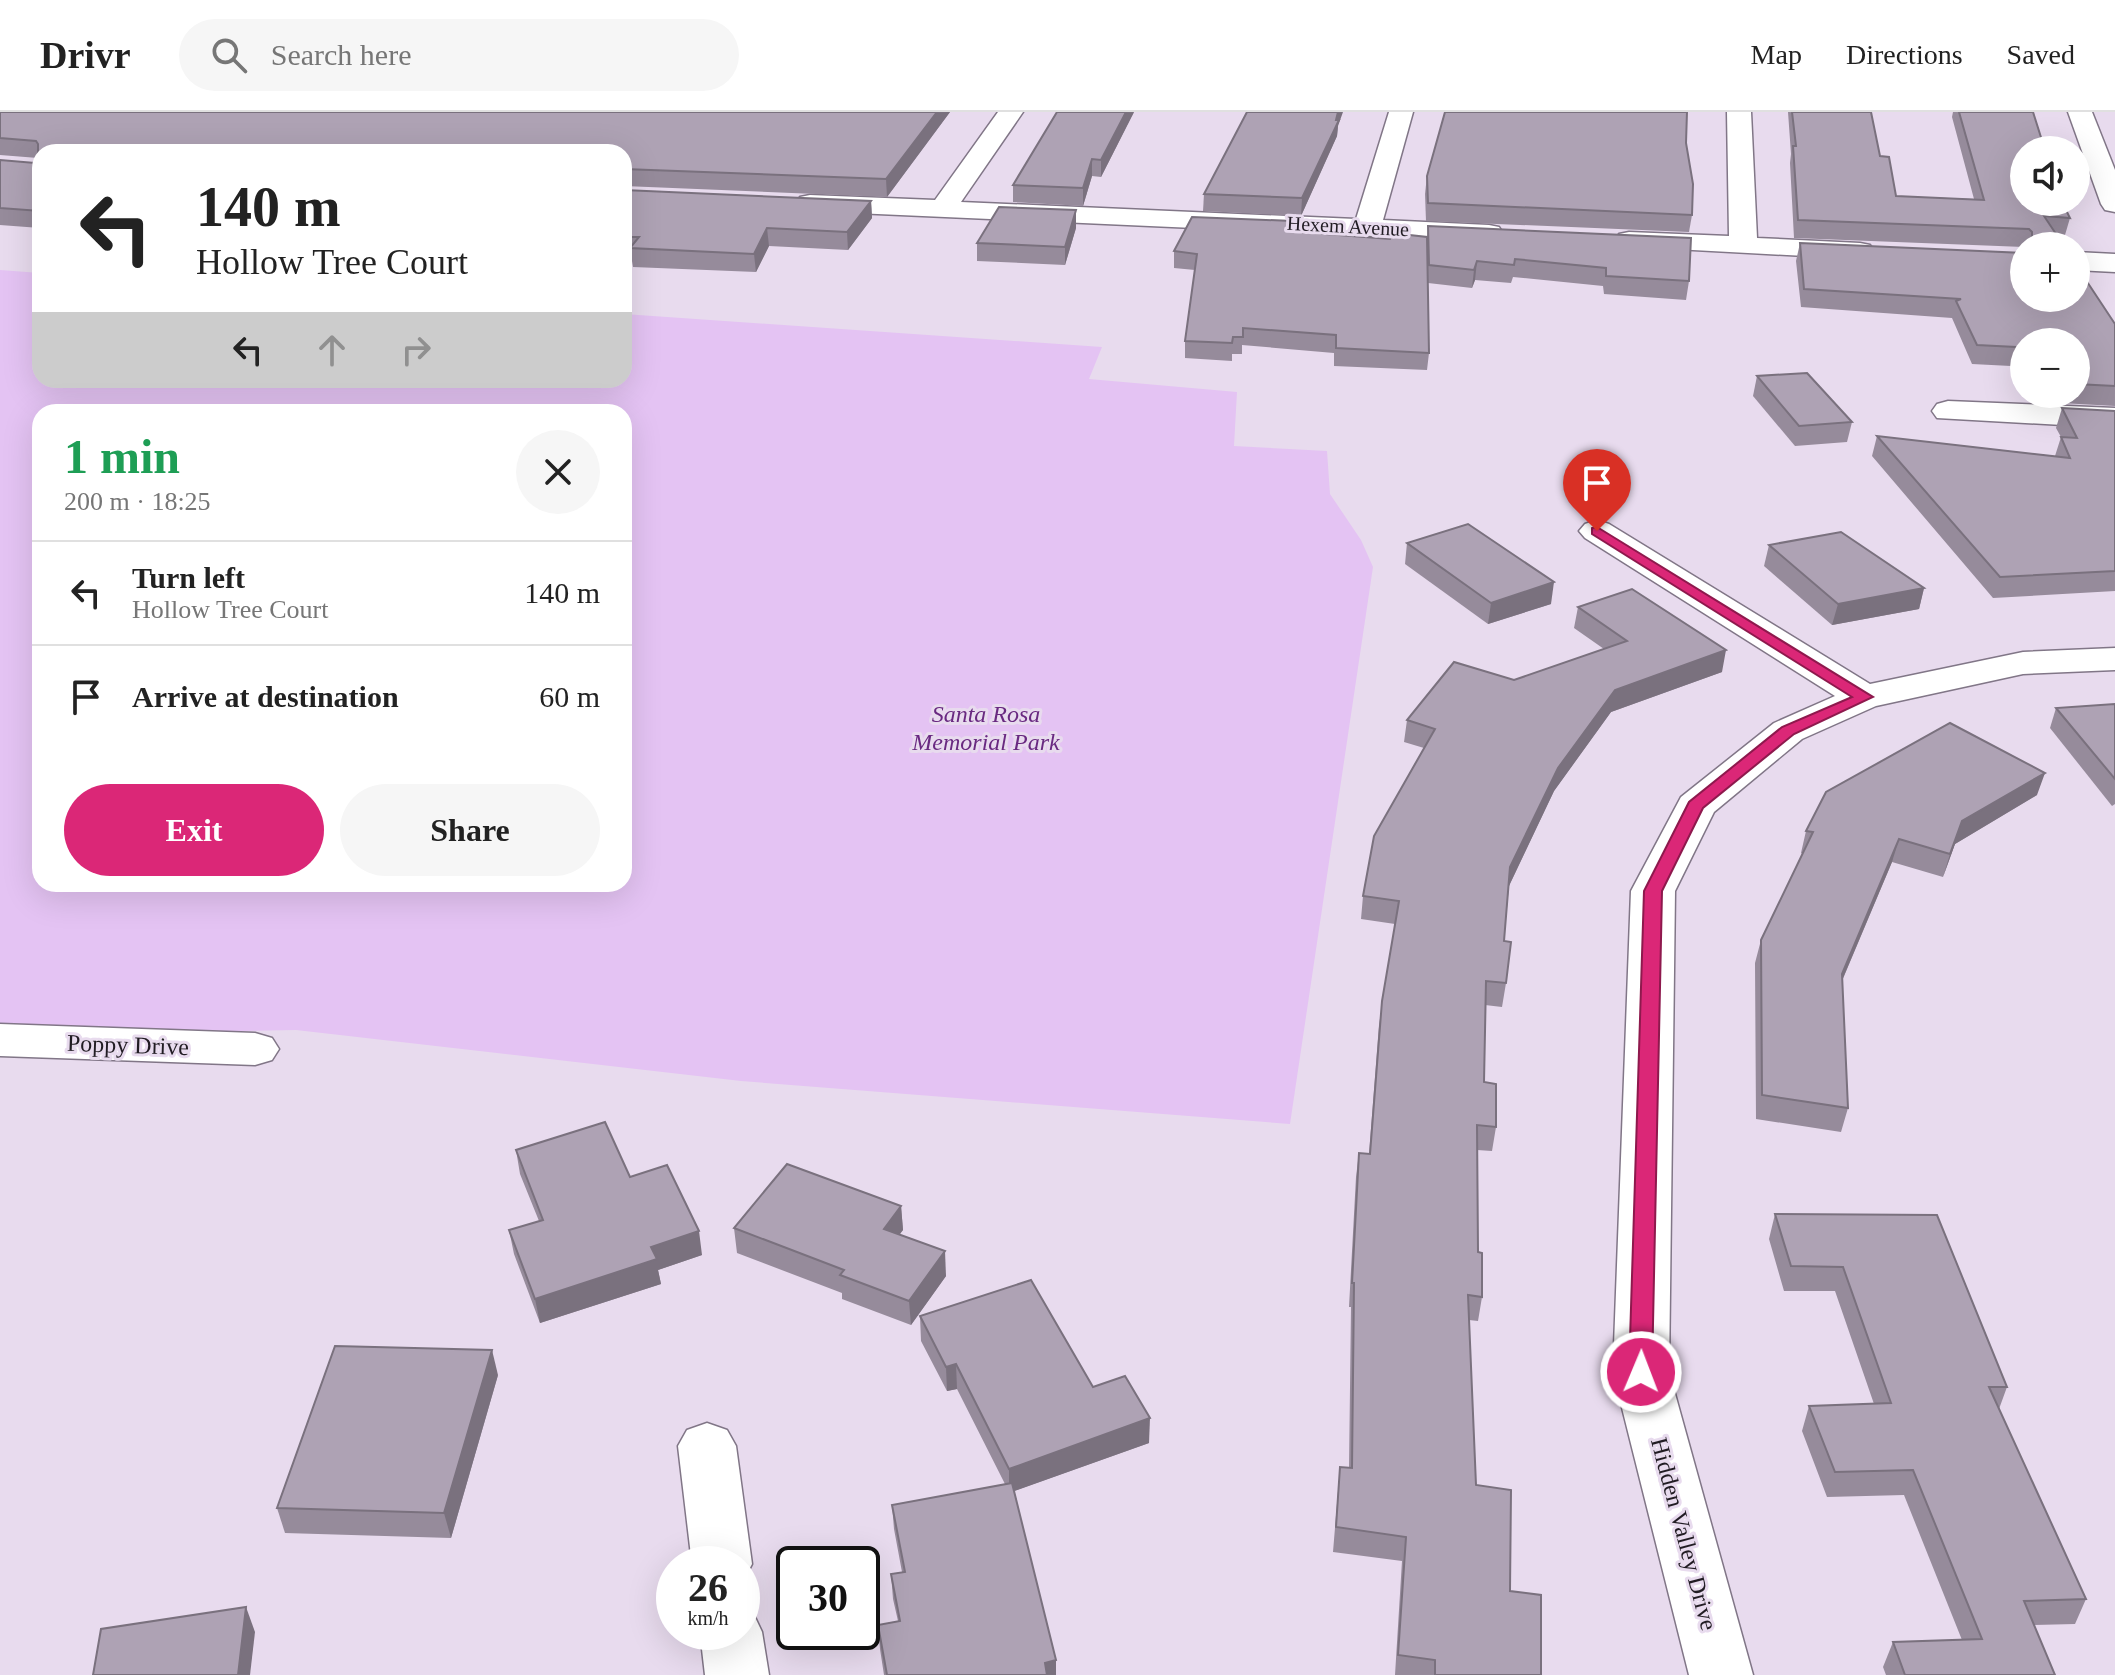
<!DOCTYPE html>
<meta charset="utf-8">
<style>
body{margin:0;font-family:"Times New Roman",serif;background:#f6f6f6;color:#222;height:100vh;display:flex;flex-direction:column;font-size:30px;white-space:nowrap}
*{box-sizing:border-box;margin:0}
p{font-size:26px;color:#767676}
.icon{flex:none;width:44px;height:44px;fill:none;stroke:currentColor;stroke-width:2;stroke-linecap:round;stroke-linejoin:round}
.map{position:relative;flex:1;overflow:hidden}
.drawer{position:absolute;left:32px;top:292px;width:600px;height:488px;display:flex;flex-direction:column;background:#fff;border-radius:24px;box-shadow:0 8px 32px #0002}
.drawer>*{flex:none}
.banner{position:absolute;left:32px;top:32px;width:600px;height:244px;border-radius:24px;box-shadow:0 8px 32px #0002;background:#fff;color:#222;overflow:hidden}
.tools{position:absolute;left:2010px;top:24px;display:grid;gap:16px}
.tools a{display:grid;place-items:center;width:80px;height:80px;border-radius:50%;background:#fff;box-shadow:0 8px 32px #0002;font-size:40px}
.speed{position:absolute;left:656px;top:1434px;display:flex;gap:16px;font-size:40px;font-weight:700;text-align:center}
.speed>*{display:grid;place-content:center;width:104px;height:104px;border-radius:50%;background:#fff;box-shadow:0 8px 32px #0002;line-height:1}
.speed small{font-size:20px;font-weight:400}
.speed .limit{border:4px solid #111;border-radius:12px;background:#fff;color:#111}
.pin{position:absolute;display:grid;place-items:center;width:68px;height:68px;color:#fff;margin:-82px -34px;border-radius:50% 50% 50% 0;rotate:-45deg;box-shadow:0 0 8px #0007}
.pin .icon{rotate:45deg}
.me{position:absolute;width:88px;margin:-44px;rotate:1deg;stroke-linejoin:round;filter:drop-shadow(0 0 6px #0008)}
.turn{display:flex;align-items:center;gap:28px;height:168px;padding:0 32px;font-size:36px}
.turn .icon{width:104px;height:104px;stroke-width:2.5}
.turn b{display:block;font-size:56px;line-height:68px}
.lanes{display:flex;align-items:center;height:76px;padding:0 32px;background:#0003;justify-content:center;gap:40px;direction:ltr}
.lanes .off{opacity:.35}
.round{display:grid;place-items:center;flex:none;width:84px;height:84px;border-radius:42px;background:#f6f6f6}
.headline{display:flex;align-items:center;justify-content:space-between;height:136px;padding:0 32px}
h1{font-size:48px;font-weight:700;line-height:60px;color:#1e9e55}
.primary-button{display:flex;gap:16px;margin-top:auto;padding:16px 32px}
.primary-button a{flex:1;height:92px;border-radius:48px;background:#db2777;color:#fff;font-size:32px;font-weight:700;line-height:92px;text-align:center}
.primary-button a+a{background:#f6f6f6;color:#222}
ul{padding:0;list-style:none}
li{display:flex;align-items:center;gap:24px;height:104px;padding:0 32px;border-top:2px solid #e0e0e0}
li div{flex:1}
li b{display:block;font-size:30px}
li em{font-style:normal}
header{display:flex;align-items:center;gap:48px;box-sizing:border-box;height:112px;padding:0 40px;background:#fff;border-bottom:2px solid #e0e0e0}
header strong{font-size:38px}
nav{display:flex;gap:44px;margin-inline-start:auto;font-size:28px}
.search{width:560px;height:72px;background:#f6f6f6;display:flex;align-items:center;gap:20px;box-sizing:border-box;padding:0 28px;border-radius:44px;color:#767676;font-size:30px}
.map>svg:first-child{display:block}
</style>
<header>
<strong>Drivr</strong>
<div class="search"><svg class="icon" aria-label="search" viewBox="0 0 24 24"><circle cx="10" cy="10" r="6"/><path d="M15 15l6 6"/></svg>Search here</div>
<nav><a>Map</a><a>Directions</a><a>Saved</a></nav>
</header>
<div class="map">
<svg width="2115" height="1563" viewBox="0 0 2115 1563">
<rect width="100%" height="100%" fill="#e8dbee"/>
<path fill="#e4c3f3" fill-rule="evenodd" d="M0,158L40,161V268H624V202L1102,235L1089,267L1237,280L1234,334L1327,339L1330,382L1361,428L1373,455L1290,1012L741,969L296,918L198,920L0,911ZM40,300H624V772H40Z"/>
<g fill="none" stroke-linecap="round" stroke-linejoin="round">
<g stroke="#817687" stroke-width="3">
<g id="minor">
<polygon points="998,0 1023,0 961,90 1356,107 1389,0 1413,0 1383,108 1489,113 1499,115 1503,121 1499,127 1489,129 810,99 800,97 796,91 800,85 810,83 935,88"/>
<polygon points="1727,0 1751,0 1757,126 1860,131 1870,133 1874,139 1870,145 1860,147 1619,134 1615,128 1619,122 1629,120 1729,124"/>
<polygon points="2068,0 2092,0 2115,58 2115,100 2105,98 2101,92"/>
<polygon points="2076,140 2115,142 2115,160 2076,158"/>
<polygon points="1948,289 2115,296 2115,316 1937,306 1932,299 1937,292"/>
<polygon points="1597,408 1609,412 1870,572 2023,540 2115,536 2115,558 2023,562 1876,594 1802,627 1714,700 1675,779 1669,1260 1753,1563 1689,1563 1613,1260 1631,779 1681,685 1774,611 1835,584 1585,426 1579,419 1585,412"/>
<polygon points="0,912 255,921 272,926 279,937 272,948 255,953 0,944"/>
<polygon points="707,1311 727,1318 736,1334 752,1452 742,1471 742,1452 692,1452 678,1334 687,1318"/>
<polygon points="742,1497 753,1501 762,1520 769,1563 705,1563 700,1520 742,1520"/>
</g>
</g>
<use href="#minor" fill="#fff" fill-rule="evenodd"/>
</g>
<g fill="#968b9b">
<polygon points="0,0 950,0 887,85 624,74 624,40 40,40 40,116 0,113 0,48 35,51 38,48 38,46 0,43"/>
<polygon points="1134,0 1101,65 1092,64 1083,94 1013,90 1013,73"/>
<polygon points="1788,0 1871,0 1880,44 1896,84 1974,87 1952,5 1953,0 2033,0 2024,38 2070,106 2065,123 2056,123 2064,134 2024,135 1794,126 1790,51 1791,42"/>
<polygon points="1338,14 1337,24 1301,104 1203,99 1204,82"/>
<polygon points="1686,31 1692,103 1689,120 1426,109 1425,82 1427,64"/>
<polygon points="624,78 871,89 872,106 848,138 769,134 756,160 633,155 631,143 624,143"/>
<polygon points="1428,114 1689,169 1686,188 1604,182 1603,174 1513,165 1511,171 1475,168 1472,176 1428,171 1429,241 1427,258 1334,254 1334,241 1242,233 1242,242 1232,242 1232,249 1185,246 1185,229 1195,158 1174,156 1174,139 1291,120 1390,127 1427,125"/>
<polygon points="1076,116 1065,153 977,149 977,131"/>
<polygon points="1800,131 2115,212 2115,294 2043,290 2039,282 2076,282 2076,230 2024,230 2024,261 2014,261 2011,254 1972,252 1952,206 1801,195 1796,149"/>
<polygon points="1757,264 1852,310 1847,330 1795,334 1753,284"/>
<polygon points="2062,296 2115,299 2115,479 1993,486 1872,344 1877,324 2055,344 2061,325 2056,316"/>
<polygon points="1407,431 1551,492 1488,512 1405,452"/>
<polygon points="1769,433 1924,476 1919,497 1832,513 1764,454"/>
<polygon points="1578,495 1722,560 1611,600 1554,679 1509,774 1504,829 1506,871 1502,895 1485,893 1484,970 1496,1015 1492,1039 1477,1038 1478,1140 1482,1185 1478,1209 1469,1208 1476,1373 1510,1479 1541,1563 1395,1563 1402,1449 1333,1440 1340,1355 1349,1356 1351,1195 1349,1195 1356,1065 1359,1041 1369,1042 1379,913 1395,812 1361,807 1363,784 1424,636 1404,630 1407,608 1604,537 1574,516"/>
<polygon points="2115,592 2115,692 2112,694 2050,616 2056,596"/>
<polygon points="2037,683 1955,732 1943,765 1892,750 1842,869 1848,996 1841,1020 1756,1007 1755,851 1761,828 1803,742 1801,741 1806,719"/>
<polygon points="516,1038 630,1065 702,1143 658,1158 661,1172 540,1211 514,1142 509,1118 539,1109 520,1062"/>
<polygon points="901,1094 903,1118 899,1122 946,1164 911,1213 842,1187 842,1181 737,1141 734,1116"/>
<polygon points="1775,1102 2007,1275 1999,1297 2086,1487 2075,1512 2034,1513 2055,1563 1886,1563 1883,1555 1893,1530 1962,1528 1904,1383 1827,1385 1802,1319 1809,1294 1874,1292 1835,1179 1784,1179 1769,1127"/>
<polygon points="920,1204 1093,1275 1149,1331 1014,1379 1056,1548 1056,1563 884,1563 880,1537 878,1513 898,1509 893,1487 891,1462 902,1460 894,1417 892,1393 1005,1372 957,1277 947,1279 921,1229"/>
<polygon points="498,1263 451,1426 285,1421 277,1396"/>
</g>
<g fill="#7a717e">
<polygon points="937,0 950,0 887,85 886,67"/>
<polygon points="1126,0 1134,0 1101,65 1101,48"/>
<polygon points="1338,0 1343,0 1338,14 1337,24 1301,104 1302,86"/>
<polygon points="1092,47 1092,64 1083,94 1083,76"/>
<polygon points="871,89 872,106 848,138 847,120"/>
<polygon points="1076,98 1076,116 1065,153 1065,135"/>
<polygon points="767,116 769,134 756,160 754,142"/>
<polygon points="1477,149 1475,168 1472,176 1474,158"/>
<polygon points="1554,470 1551,492 1488,512 1491,491"/>
<polygon points="1924,476 1919,497 1832,513 1838,492"/>
<polygon points="1726,538 1722,560 1611,600 1554,679 1507,778 1510,755 1558,656 1615,578"/>
<polygon points="2045,661 2037,683 1955,732 1943,765 1950,742 1962,709"/>
<polygon points="1899,727 1892,750 1835,885 1842,862"/>
<polygon points="901,1094 903,1118 886,1141 884,1117"/>
<polygon points="699,1119 702,1143 658,1158 661,1172 540,1211 535,1187 651,1135"/>
<polygon points="945,1139 946,1164 911,1213 909,1189"/>
<polygon points="492,1238 498,1263 451,1426 444,1401"/>
<polygon points="956,1252 957,1277 947,1279 946,1255"/>
<polygon points="1150,1306 1149,1331 1009,1381 1009,1357"/>
<polygon points="246,1495 255,1520 250,1563 238,1563"/>
<polygon points="1056,1548 1056,1563 1045,1563 1045,1551"/>
</g>
<g fill="#aea2b4" stroke="#7a717e" stroke-width="2">
<polygon points="0,0 937,0 886,67 624,57 624,40 40,40 40,99 0,96 0,48 35,51 38,48 38,32 36,29 0,26"/>
<polygon points="1057,0 1126,0 1101,48 1092,47 1083,76 1013,73"/>
<polygon points="1247,0 1338,0 1336,8 1339,8 1302,86 1204,82"/>
<polygon points="1445,0 1687,0 1686,31 1693,72 1692,103 1428,91 1427,64"/>
<polygon points="1792,0 1871,0 1880,44 1889,45 1896,84 1984,88 1959,0 2033,0 2045,38 2024,38 2024,90 2062,90 2070,106 2044,104 2064,134 2032,134 2032,120 2029,117 1798,108 1793,34 1796,34"/>
<polygon points="624,78 871,89 847,120 767,116 754,142 630,136 639,125 624,125"/>
<polygon points="999,95 1076,98 1065,135 977,131"/>
<polygon points="1192,105 1292,109 1287,119 1390,127 1392,121 1427,125 1429,241 1336,236 1336,223 1243,216 1243,225 1233,225 1232,231 1185,229 1197,142 1174,139"/>
<polygon points="1428,114 1691,126 1689,169 1606,164 1606,156 1515,147 1514,153 1477,149 1474,158 1429,153"/>
<polygon points="1800,131 2024,141 2024,186 2076,186 2076,153 2115,212 2115,274 2076,272 2076,230 2024,230 2024,242 2019,242 2016,235 1977,233 1956,189 1961,187 1804,177"/>
<polygon points="1807,261 1852,310 1799,314 1757,264"/>
<polygon points="2062,296 2115,299 2115,459 2000,465 1877,324 2070,346 2061,325 2077,326"/>
<polygon points="1468,412 1554,470 1491,491 1407,431"/>
<polygon points="1841,420 1924,476 1838,492 1769,433"/>
<polygon points="1632,477 1726,538 1615,578 1558,656 1510,755 1504,829 1511,830 1506,871 1486,869 1484,970 1496,972 1496,1015 1477,1013 1478,1140 1482,1141 1482,1185 1468,1183 1476,1373 1511,1378 1510,1479 1541,1483 1541,1563 1435,1563 1435,1548 1398,1543 1406,1425 1336,1415 1340,1355 1352,1356 1354,1171 1352,1171 1359,1041 1370,1042 1382,889 1399,789 1363,784 1374,724 1435,617 1407,608 1454,550 1514,568 1627,529 1578,495"/>
<polygon points="2115,592 2115,667 2056,596"/>
<polygon points="1950,611 2045,661 1962,709 1950,742 1899,727 1842,862 1848,996 1762,983 1761,828 1813,720 1806,719 1826,680"/>
<polygon points="605,1010 630,1065 667,1053 699,1119 651,1135 657,1147 535,1187 509,1118 543,1108 516,1038"/>
<polygon points="787,1052 901,1094 884,1117 945,1139 909,1189 840,1163 844,1158 734,1116"/>
<polygon points="1775,1102 1937,1103 2007,1275 1989,1275 2086,1487 2024,1489 2055,1563 1905,1563 1893,1530 1982,1527 1913,1358 1835,1360 1809,1294 1891,1291 1843,1155 1791,1154"/>
<polygon points="1031,1168 1093,1275 1125,1264 1150,1306 1009,1357 956,1252 946,1255 920,1204"/>
<polygon points="335,1234 492,1238 444,1401 277,1396"/>
<polygon points="1012,1371 1056,1548 1045,1551 1047,1563 887,1563 878,1513 900,1509 891,1462 905,1460 892,1393"/>
<polygon points="246,1495 238,1563 93,1563 101,1517"/>
</g>
<polygon fill="#db2777" stroke="#8e194d" stroke-width="2" points="1597,415 1873,585 1794,622 1703,696 1662,779 1652,1260 1649,1266 1641,1269 1633,1266 1629,1260 1644,779 1689,690 1782,615 1852,585 1592,422 1592,416"/>
<g text-anchor="middle" dominant-baseline="central" stroke-width="6" stroke-linejoin="round" paint-order="stroke">
<g font-size="20" fill="#211c23" stroke="#e8dbee">
<text transform="translate(1348 114) rotate(3)">Hexem Avenue</text>
</g>
<g font-size="24" font-style="italic" fill="#692981" stroke="#e8dbee">
<text x="986" y="602">Santa Rosa<tspan x="986" dy="28">Memorial Park</tspan></text>
</g>
<g font-size="24" fill="#211c23" stroke="#e8dbee">
<text transform="translate(128 933) rotate(2)">Poppy Drive</text>
<text transform="translate(1684 1422) rotate(75)">Hidden Valley Drive</text>
</g>
</g>
</svg>
<div class="tools">
<a><svg class="icon" aria-label="sound" viewBox="0 0 24 24"><path d="M4 9h4l5-4v14l-5-4H4zM17 9q2 3 0 6"/></svg></a>
<a>+</a>
<a>−</a>
</div>
<div class="speed"><div>26<small>km/h</small></div><div class="limit">30</div></div>
<div class="pin" style="left:1597px;top:419px;background:#d93025"><svg class="icon" aria-label="arrive" viewBox="0 0 24 24"><path d="M6 21V4h12l-3 4 3 4H6"/></svg></div>
<svg class="me" style="left:1641px;top:1260px" viewBox="-20 -20 40 40"><circle r="17" fill="#db2777" stroke="#fff" stroke-width="3"/><path d="M0-11L8 9 0 5-8 9z" fill="#fff"/></svg>
<div class="banner">
<div class="turn"><svg class="icon" aria-label="left" viewBox="0 0 24 24"><path d="M17 20v-9H6M10 6l-5 5 5 5"/></svg><div><b>140 m</b>Hollow Tree Court</div></div>
<div class="lanes"><svg class="icon" aria-label="left" viewBox="0 0 24 24"><path d="M17 20v-9H6M10 6l-5 5 5 5"/></svg><svg class="icon off" aria-label="ahead" viewBox="0 0 24 24"><path d="M12 20V5M6 11l6-6 6 6"/></svg><svg class="icon off" aria-label="right" viewBox="0 0 24 24"><path d="M7 20v-9h11M14 6l5 5-5 5"/></svg></div>
</div>
<section class="drawer">
<div class="headline"><div><h1>1 min</h1><p>200 m · 18:25</p></div><a class="round"><svg class="icon" aria-label="close" viewBox="0 0 24 24"><path d="M6 6l12 12M18 6L6 18"/></svg></a></div>
<ul>
<li><svg class="icon" aria-label="left" viewBox="0 0 24 24"><path d="M17 20v-9H6M10 6l-5 5 5 5"/></svg><div><b>Turn left</b><p>Hollow Tree Court</p></div><em>140 m</em></li>
<li><svg class="icon" aria-label="arrive" viewBox="0 0 24 24"><path d="M6 21V4h12l-3 4 3 4H6"/></svg><div><b>Arrive at destination</b></div><em>60 m</em></li>
</ul>
<div class="primary-button"><a>Exit</a><a>Share</a></div>
</section>
</div>
